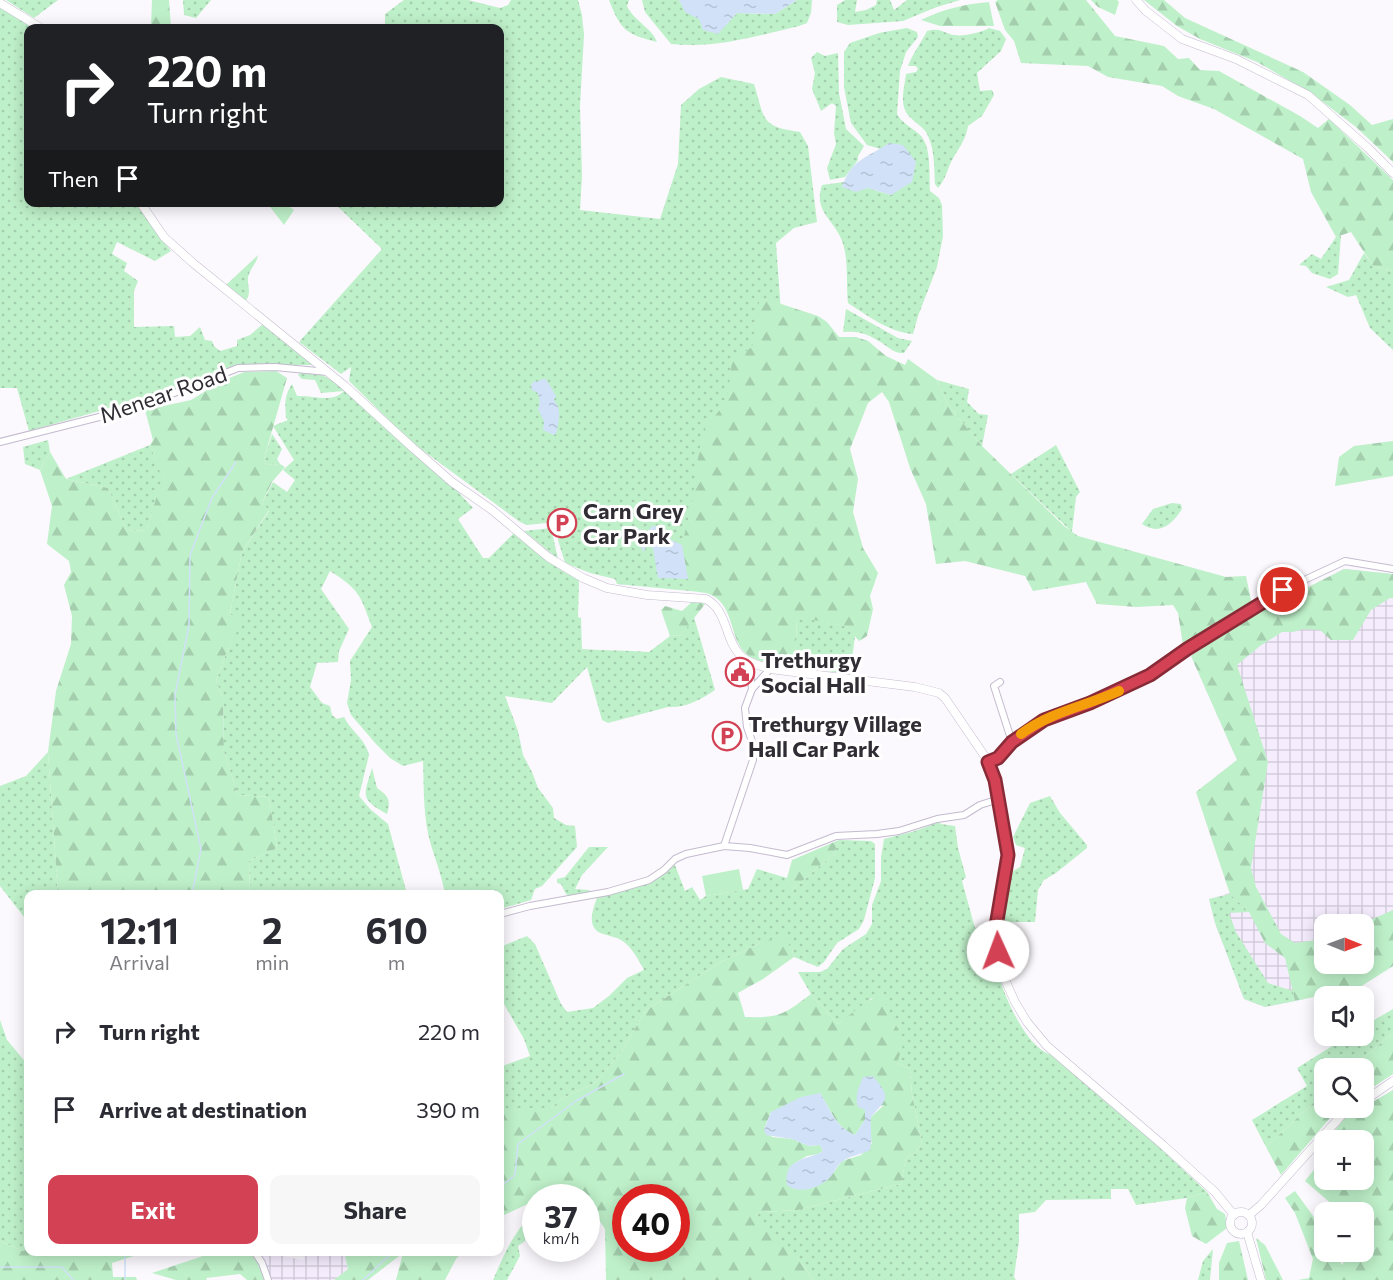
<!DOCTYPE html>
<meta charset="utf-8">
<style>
body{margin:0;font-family:Commissioner,sans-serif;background:#f7f7f7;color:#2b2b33;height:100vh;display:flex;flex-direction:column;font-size:22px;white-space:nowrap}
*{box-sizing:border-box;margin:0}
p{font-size:20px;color:#7c7c81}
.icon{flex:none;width:33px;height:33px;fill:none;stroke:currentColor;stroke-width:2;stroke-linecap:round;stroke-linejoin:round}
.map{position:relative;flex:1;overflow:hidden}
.details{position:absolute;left:24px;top:890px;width:480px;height:366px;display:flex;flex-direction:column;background:#fff;border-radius:12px;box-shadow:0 3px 15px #0003}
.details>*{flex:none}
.top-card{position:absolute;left:24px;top:24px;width:480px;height:183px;border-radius:12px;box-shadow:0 3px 15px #0003;background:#202124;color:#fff;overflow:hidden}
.needle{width:39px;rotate:91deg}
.buttons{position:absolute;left:1314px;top:914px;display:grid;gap:12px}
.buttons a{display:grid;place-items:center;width:60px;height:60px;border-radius:12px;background:#fff;box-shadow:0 3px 15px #0003;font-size:30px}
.speed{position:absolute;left:522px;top:1184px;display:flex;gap:12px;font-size:30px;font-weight:700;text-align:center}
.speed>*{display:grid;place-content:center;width:78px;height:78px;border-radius:50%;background:#fff;box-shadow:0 3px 15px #0003;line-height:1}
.speed small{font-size:15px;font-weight:400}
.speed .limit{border:9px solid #d22;background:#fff;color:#111}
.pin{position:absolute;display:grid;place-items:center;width:51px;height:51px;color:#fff;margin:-26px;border:3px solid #fff;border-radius:50%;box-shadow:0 2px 6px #0007}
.me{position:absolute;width:66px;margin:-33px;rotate:358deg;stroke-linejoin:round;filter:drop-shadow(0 0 4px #0008)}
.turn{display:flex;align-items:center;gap:21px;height:126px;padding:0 24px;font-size:27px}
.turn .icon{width:78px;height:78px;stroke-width:2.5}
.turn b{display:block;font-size:42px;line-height:51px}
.then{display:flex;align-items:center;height:57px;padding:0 24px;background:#0003;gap:12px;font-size:22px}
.eta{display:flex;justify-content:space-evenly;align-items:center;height:102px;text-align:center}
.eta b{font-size:36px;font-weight:700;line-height:42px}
.cta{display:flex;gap:12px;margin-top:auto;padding:12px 24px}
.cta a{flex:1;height:69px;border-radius:12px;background:#d24254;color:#fff;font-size:24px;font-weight:700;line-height:69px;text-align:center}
.cta a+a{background:#f7f7f7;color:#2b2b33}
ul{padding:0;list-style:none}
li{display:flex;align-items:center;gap:18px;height:78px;padding:0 24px}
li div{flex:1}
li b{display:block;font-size:22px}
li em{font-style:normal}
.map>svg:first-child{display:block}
</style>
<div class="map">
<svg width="1393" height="1280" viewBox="0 0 1393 1280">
<defs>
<pattern id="industrial-grid" width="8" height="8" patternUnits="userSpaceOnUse" patternTransform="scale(1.5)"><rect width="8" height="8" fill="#f5edfe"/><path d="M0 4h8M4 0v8" fill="none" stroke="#d2ccda"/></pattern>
<pattern id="grass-dots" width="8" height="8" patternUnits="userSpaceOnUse" patternTransform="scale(1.5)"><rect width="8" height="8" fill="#bef0c9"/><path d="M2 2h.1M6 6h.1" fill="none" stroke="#a4cead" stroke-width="1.8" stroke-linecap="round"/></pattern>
<pattern id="forest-firs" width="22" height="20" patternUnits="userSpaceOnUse" patternTransform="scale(1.5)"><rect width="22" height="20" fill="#bef0c9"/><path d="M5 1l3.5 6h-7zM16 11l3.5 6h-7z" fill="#a4cead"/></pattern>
<pattern id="water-ripples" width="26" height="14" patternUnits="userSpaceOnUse" patternTransform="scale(1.5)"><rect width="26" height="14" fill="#d1e2f8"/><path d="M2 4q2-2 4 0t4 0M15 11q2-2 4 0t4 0" fill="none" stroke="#b4c2d5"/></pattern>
</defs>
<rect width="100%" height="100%" fill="#fbf9fd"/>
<g fill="url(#industrial-grid)" fill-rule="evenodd">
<path d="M1344,569L1393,574V966L1358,988L1265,1007L1244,999L1215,923L1209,899L1230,893L1196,792L1237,760L1191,656L1249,617ZM1324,924H1364V963H1324Z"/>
<polygon points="307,1251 344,1251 348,1270 334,1280 271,1280 261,1254 263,1252 303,1260"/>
</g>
<g fill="url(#grass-dots)">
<polygon points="6,0 58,0 34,18"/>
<polygon points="183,0 211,0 196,18 184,15"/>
<path d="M404,0H468L500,8L508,5L511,0H578L582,15L584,35L580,106L582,176L580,210L660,219L678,164L681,105L699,89L721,77L754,84C765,119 760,127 800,132L808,146L817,222L794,228L776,243L783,340L690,591L617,584L615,579L590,573L565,563L558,540V531L569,524V519L558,515L555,522L527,525L520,522L410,441L349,381L351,367L341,374L299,342L382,249L334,203L500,202V28H385V14Z"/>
<path d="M609,0H629L627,6C634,21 652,28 657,42C626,34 621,31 609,0Z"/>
<path d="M642,0H679C690,21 706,20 727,24L737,13L775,14L797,0H812L811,13L807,23L799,26C757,36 714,49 671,44L645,12Z"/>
<polygon points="845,0 857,0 855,12 866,10 876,5 877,0 890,0 894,10 907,0 960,0 934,8 903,21 848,25 837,22 837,5"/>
<polygon points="0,8 34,28 28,28 28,202 137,203 149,222 171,251 155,261 117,242 112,254 127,263 124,271 138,281 134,291 134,327 174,326 175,337 190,336 200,327 205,340 212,341 214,346 220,351 237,346 237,340 250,335 263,324 315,365 237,365 180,388 29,431 17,388 0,388"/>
<path d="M907,28L917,32L918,37L906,52L900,71L897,114C902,123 911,127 919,134C932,145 929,175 930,191L939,198L942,205L943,236L937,267L918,316L913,334C889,332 868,316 848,303C846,284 849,259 842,241C834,219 813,212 822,185L844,182L842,187L868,188L891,195L889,143L881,149L867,145L851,123L844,87V52L850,43L879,33Z"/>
<path d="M989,28L1000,31L1006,39L1001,51L977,73L980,91L992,90L994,95L982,116L968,126C966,140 958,149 951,162C947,171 945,180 938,188L935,184C934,169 935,151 928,136C925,128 918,125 912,119C898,108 904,90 906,74L916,72L918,69L916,66H908C913,53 921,43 927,31C937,28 941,31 950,34C960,38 980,33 989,28Z"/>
<polygon points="817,52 825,56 838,53 839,93 846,129 864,146 858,156 858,160 845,177 830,180 827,168 836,144 834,133 836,106 832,103 821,111 812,89 815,73 811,58"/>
<polygon points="1341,235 1338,274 1330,279 1312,273 1306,266 1299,265 1312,254 1321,259 1336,237"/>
<polygon points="1364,253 1373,266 1393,271 1393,350 1370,328 1356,295 1348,297 1326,287 1349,280"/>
<path d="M258,255C257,263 250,269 248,277C247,288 252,290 246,301L226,285Z"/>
<path d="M846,309L898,338L912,341L904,353C893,354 887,345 877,340C866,333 856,331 843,332Z"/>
<path d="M300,373L322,375L336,382L392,434L448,481L473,508L458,519L483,558H489L515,532L558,568L579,580L578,617L581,618L582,649C605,651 627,650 649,652L670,636L681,635L694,617L715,690C700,700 686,708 668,707L608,723L602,720L587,667L552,703L505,696L518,731L523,755L532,772L538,788L553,808L554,818L566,825L575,826L577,847L542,886L535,889L531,900L500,909V894H445C442,877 436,861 431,845C423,818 424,789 423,761L403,766L390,758L376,744L351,715L347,703L351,680L350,661L372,627C360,595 360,590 330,571L321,589L349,629L339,651L338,662L317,663L310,687L322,703L330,706L332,715L337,719L344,717C351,731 366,740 369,755L359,796L370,809L388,824L407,894H250L249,861L277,848L269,797L238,795L224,752L223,698L216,681L227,651L241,622L230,614L242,552L269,511L262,503L273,482L287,492L295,480L283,470L294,460L273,426L288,420L286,418C285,405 284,396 292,384L297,396C313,395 331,404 344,391L321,393L315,380L302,379L298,375Z"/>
<polygon points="937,380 969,389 967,402 979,414 988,415 982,446 948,405"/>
<polygon points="272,434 282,449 277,459 280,464 266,465 264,459"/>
<polygon points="48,440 50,452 40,470 25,464 23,447"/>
<polygon points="150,445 163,478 147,530 127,531 108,488 66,479"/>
<polygon points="1056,445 1080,492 1076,497 1072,532 1011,474"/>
<path d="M1172,503L1181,504L1182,509C1172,524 1160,536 1142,524L1153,509Z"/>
<polygon points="551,528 558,559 524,531"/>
<polygon points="797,616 846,626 855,636 850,674 795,667"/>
<polygon points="48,752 58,894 28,894 28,922 0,886 0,786 26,776"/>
<path d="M372,768L377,788C389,796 391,801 387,814C359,799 364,795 372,768Z"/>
<polygon points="1050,796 1060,813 1087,845 1087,848 1056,873 1044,880 1038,890 1035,922 1001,922 1005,901 1013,871 1020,867 1025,848 1016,845 1013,837 1030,803"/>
<path d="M939,822L941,824L955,826L958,848L966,877L962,881L975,928L992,924C992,936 991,949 994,961C1001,988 1023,1046 1051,1055L1159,1147L1207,1192L1187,1198L1136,1205L1128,1189H1111V1199L1046,1200L1035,1212L1019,1214V1241L1014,1277L1016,1280H813L805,1267L755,1217L761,1212L798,1210L901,1184L906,1158L915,1153L922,1143L912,1095L910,1069L897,1063L872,998L857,1011L838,1024L811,994L798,972H820L827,969L843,949L866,934L872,924V905L881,881V857L884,839L915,831Z"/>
<path d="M839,840L871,841L875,844V878L864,920L859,929L837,943L824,962L818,967L794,957L792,949L760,943L719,963L645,1011L622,1051L595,1083L561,1099L551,1108H504L500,1110V1067L530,1056L524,1039L500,997V947L527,936L535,944L561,1004L567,1012L593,1008L609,996L627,978L644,970C638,959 632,947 621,940C616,937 609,936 603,934C586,928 592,911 597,898L651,881L675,865L685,891L692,887L700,900L706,896L748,889L757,869L787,878L789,892L834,854Z"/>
<polygon points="589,847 608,847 582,875 575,889 589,890 591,892 571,897 566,894 561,884 557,883 557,879 565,877"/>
<polygon points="1230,894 1249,912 1229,913 1236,932 1268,983 1293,991 1295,1001 1265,1007 1244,999 1215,923 1209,899"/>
<polygon points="1393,1009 1393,1033 1351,1068 1324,1068 1324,1093 1266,1147 1252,1120 1307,1086 1297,1068 1350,1035 1364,1035 1364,1026"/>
<polygon points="0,1020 7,1040 28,1065 28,1249 23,1251 0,1241"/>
<path d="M535,1212V1220L525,1228V1241L518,1246L520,1256L507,1280H493C504,1255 514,1230 535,1212Z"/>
<polygon points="1213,1249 1210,1280 1198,1280 1203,1261"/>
</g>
<g fill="url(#forest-firs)" fill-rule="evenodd">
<polygon points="152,0 169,0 171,28 151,28"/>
<polygon points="998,0 1086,0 1115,36 1164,46 1178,59 1189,58 1200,70 1219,71 1300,116 1318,128 1329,119 1393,180 1393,271 1373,266 1351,232 1336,237 1311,192 1303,159 1214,109 1178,96 1162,86 1108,77 1088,66 1021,63 1014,41 1005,30 995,2"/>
<polygon points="1091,0 1117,0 1119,2 1115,15 1098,7"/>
<polygon points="1144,0 1164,0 1185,18 1303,72 1350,105 1372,125 1393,119 1393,162 1356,127 1311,93 1257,62 1200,39 1177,26"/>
<path d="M989,2L994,26H940L921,20C943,9 965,4 989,2Z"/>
<polygon points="267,203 285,203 294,210 284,225"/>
<path d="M760,297L818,316L827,322L839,337H856L868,341L886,356L905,365L908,359L937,380L948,405L982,446L1064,526L1078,536L1226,577L1246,576L1252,605L1183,645L1178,613L1173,605L1136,607L1097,604L1086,582L1033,591L1025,576L965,561L936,564L926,504L910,468L889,402L882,392L868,403L850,449L858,479L853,512L863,548L878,573L870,596L873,609L867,636L859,641L846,626L797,617L795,667C781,664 762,664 749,656C728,642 736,604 709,594C704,592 696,592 690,591L682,545L692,502L702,432L727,401L732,361L752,347Z"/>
<polygon points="276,371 287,378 264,459 266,465 280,464 285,467 272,482 262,503 269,510 242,552 230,614 242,622 227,651 216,681 223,698 224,752 238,795 269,797 277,848 249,861 250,894 58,894 48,752 56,691 71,644 72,616 64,585 71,572 69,561 47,544 52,506 40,470 50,452 66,479 108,488 127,531 147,530 162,478 150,445 153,440 145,410 191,400 220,382 244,372"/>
<polygon points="1393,441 1393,476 1335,486 1339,457 1354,446"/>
<polygon points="1344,569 1393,574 1393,598 1390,598 1371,610 1353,640 1331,640 1320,630 1303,629 1293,632 1282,632 1260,646 1237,665 1268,762 1251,868 1256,887 1281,934 1295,943 1324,939 1324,963 1364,963 1364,924 1361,924 1393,910 1393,966 1360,987 1295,1001 1285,958 1265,943 1249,912 1230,894 1196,792 1237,760 1191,656 1249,617"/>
<polygon points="694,600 705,604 681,635 670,636 661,610 665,606 682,611"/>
<polygon points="839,840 834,854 788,893 787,878 792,860"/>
<path d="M783,936L792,949L794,957L763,979L738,993L745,1017C780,1018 783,1015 811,994L838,1024C851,1015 867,998 882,996L904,1042L897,1063L910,1069L912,1095L922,1143L915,1153L906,1158L901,1184L798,1210L761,1212L756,1216L805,1267L813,1280H606L605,1229L587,1202L586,1197H536L535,1203H530L500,1217V1110L504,1108H551L561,1099L595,1083L622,1051L645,1011L719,963L760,943ZM820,1093C831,1110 835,1127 855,1135L865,1120V1110L884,1105L871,1117L869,1133L872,1143L861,1155L842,1161L830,1177L823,1182L793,1164L807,1156L818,1154L823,1151L820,1145L809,1146L792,1139L772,1137L764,1129L771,1112ZM626,1197H676V1248H626Z"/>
<polygon points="1393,1033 1393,1074 1364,1093 1364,1068 1351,1068"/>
<polygon points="1393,1090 1393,1280 1298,1280 1309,1278 1313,1259 1295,1213 1285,1198 1295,1191 1324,1231 1324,1251 1335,1251 1342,1265 1350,1251 1364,1251 1364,1241 1374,1235 1364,1220 1364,1212 1341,1212 1305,1181 1324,1157 1324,1179 1364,1179 1364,1140 1327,1140 1345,1118"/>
<polygon points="1324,1093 1324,1107 1343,1107 1336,1111 1281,1175 1266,1147"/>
<polygon points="1207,1192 1217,1209 1225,1214 1227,1228 1206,1244 1192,1236 1185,1208 1187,1198"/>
<polygon points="1256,1238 1265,1245 1283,1280 1266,1280"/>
<polygon points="0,1241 23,1251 28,1249 28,1251 149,1251 112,1263 113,1277 136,1277 137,1280 0,1280"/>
<polygon points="1239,1241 1248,1280 1219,1280 1219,1263 1227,1243"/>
<polygon points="201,1251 249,1251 259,1264 265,1280 247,1280 240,1274 206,1278 207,1280 176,1280 152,1273 203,1256"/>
<polygon points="344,1251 463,1251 456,1259 445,1280 396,1280 403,1253 368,1280 334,1280 348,1269"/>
</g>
<polygon fill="#bef0c9" points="739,869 743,890 706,896 702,876"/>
<g fill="url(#water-ripples)">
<polygon points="679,0 797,0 775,14 737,13 718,34 703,30 699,19 685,12"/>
<path d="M889,143L903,145L916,162L912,182L891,195L868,188L856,192L842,187C852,158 866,159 889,143Z"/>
<path d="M542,379H546L556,396L554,400C563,411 558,420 557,432L554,435L543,430L544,421L538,409C541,403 539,399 538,393L532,390L531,385L534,381L537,382Z"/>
<polygon points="652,526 664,528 671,540 682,545 688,579 658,578 653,549 648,541 644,552 636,540 635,531 640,529 646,533"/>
<path d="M873,1076C892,1099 887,1098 871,1117C870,1129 873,1140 870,1150C861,1155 851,1155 843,1161C837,1165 835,1171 831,1176C821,1188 800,1195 787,1185C782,1157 810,1160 823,1151L820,1145L809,1146L792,1139L766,1135L764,1130L771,1112L801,1097L820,1093C831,1110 835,1127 855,1135L865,1120V1110L858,1107C854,1097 859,1087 863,1077Z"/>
</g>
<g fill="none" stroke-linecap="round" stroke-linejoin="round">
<g stroke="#d1e2f8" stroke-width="1.5">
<polyline points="192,894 201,849 176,734 175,695 189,625 190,555 212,498 236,462"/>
<polyline points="500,1187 515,1175 518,1144 576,1101 624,1074"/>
<polyline points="125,1251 125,1280"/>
<polyline points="0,1267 62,1267 73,1280"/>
<polyline points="363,1280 394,1251"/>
</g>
<g stroke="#c4bbcf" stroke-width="8">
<g id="minor">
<polyline points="0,442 123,411 180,391 238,368 275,367 328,372"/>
<polyline points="749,662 752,689"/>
<polyline points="1000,682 994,686 1012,742"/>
<polyline points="988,761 998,758 1012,742 1044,720 1090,703 1150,675 1187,649 1283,590 1345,561 1393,569"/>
<polyline points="724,846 753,760 753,744 747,727 745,708 752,689 770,669"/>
<polyline points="500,914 530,906 608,892 649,880 664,870 675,859 686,854 724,846 750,848 787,855 836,836 877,834 899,831 937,819 964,815 980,805 999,799"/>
<polyline points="254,1251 262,1263 268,1280"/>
</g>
</g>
<g stroke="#c4bbcf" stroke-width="9">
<g id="tertiary">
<polyline points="1136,0 1146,11 1182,39 1236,59 1308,95 1368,148 1393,173"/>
<polyline points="0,3 41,28"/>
<path d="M140,202L164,237L193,263L345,386L413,448L452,482L492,510L548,557L583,578L607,588L647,595L706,599C728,611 724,638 740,655C747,663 759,665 770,669L915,687L939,693L945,698L988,761L995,780L1008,855L996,926L998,951L1002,973L1015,1002L1027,1022L1047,1046L1163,1145L1215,1192L1234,1215"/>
<polyline points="1364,1101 1393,1081"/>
<circle cx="1241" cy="1223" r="11"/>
<polyline points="1249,1215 1261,1205 1341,1116 1355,1107"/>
<polyline points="1247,1232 1261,1280"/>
</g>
</g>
<use href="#minor" stroke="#fff" stroke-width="6"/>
<use href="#tertiary" stroke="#fff" stroke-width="8"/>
</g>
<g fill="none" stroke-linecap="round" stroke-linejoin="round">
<g stroke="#882b37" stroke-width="15">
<polyline id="route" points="998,951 996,926 1008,855 995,780 988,762 998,758 1012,742 1044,720 1090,703 1150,675 1187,649 1283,590"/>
</g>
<use href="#route" stroke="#d24254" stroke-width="10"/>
<path stroke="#f59e0b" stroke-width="10" d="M1021,734C1050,712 1086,706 1119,691"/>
</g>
<defs>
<g id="parking-ring" transform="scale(1.5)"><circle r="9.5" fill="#fff" stroke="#d24254" stroke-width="1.5"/><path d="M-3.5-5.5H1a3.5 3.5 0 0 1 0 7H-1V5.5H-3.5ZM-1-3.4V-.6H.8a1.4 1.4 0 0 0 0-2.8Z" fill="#d24254"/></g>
<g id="civic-ring" transform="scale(1.5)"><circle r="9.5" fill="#fff" stroke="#d24254" stroke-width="1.5"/><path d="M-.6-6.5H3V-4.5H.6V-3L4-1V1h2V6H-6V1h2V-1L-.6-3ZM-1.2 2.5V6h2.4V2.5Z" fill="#d24254"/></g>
</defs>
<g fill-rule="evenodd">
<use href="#parking-ring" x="562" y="523"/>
<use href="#civic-ring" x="740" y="672"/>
<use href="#parking-ring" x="727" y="736"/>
</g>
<g text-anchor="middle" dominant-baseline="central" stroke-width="6" stroke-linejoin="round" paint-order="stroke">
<g font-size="22" fill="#302d34" stroke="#fff">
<text transform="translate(163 394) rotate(-19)">Menear Road</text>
</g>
<g font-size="22" font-weight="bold" fill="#302d34" stroke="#fff" text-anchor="start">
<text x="583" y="510">Carn Grey<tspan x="583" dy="25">Car Park</tspan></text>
<text x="761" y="659">Trethurgy<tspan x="761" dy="25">Social Hall</tspan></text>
<text x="748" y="723">Trethurgy Village<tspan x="748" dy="25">Hall Car Park</tspan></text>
</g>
</g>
</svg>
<div class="buttons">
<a><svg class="needle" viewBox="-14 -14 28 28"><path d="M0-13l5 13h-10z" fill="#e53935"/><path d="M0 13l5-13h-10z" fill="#7c7c81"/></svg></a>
<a><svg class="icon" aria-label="sound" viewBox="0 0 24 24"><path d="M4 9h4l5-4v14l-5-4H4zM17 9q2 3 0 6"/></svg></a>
<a><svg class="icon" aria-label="search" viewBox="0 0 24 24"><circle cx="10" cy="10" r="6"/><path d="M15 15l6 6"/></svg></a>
<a>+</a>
<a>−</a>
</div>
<div class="speed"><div>37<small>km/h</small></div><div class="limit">40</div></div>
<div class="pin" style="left:1283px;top:590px;background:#d93025"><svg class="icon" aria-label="arrive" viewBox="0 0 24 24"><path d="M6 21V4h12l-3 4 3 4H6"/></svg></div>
<svg class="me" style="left:998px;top:951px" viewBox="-20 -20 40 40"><circle r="19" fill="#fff"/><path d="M0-13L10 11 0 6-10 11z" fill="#d24254"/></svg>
<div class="top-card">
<div class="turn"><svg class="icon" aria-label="right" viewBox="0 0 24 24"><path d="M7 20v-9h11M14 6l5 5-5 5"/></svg><div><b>220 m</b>Turn right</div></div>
<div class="then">Then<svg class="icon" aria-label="arrive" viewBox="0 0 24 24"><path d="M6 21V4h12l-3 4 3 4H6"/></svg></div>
</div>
<section class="details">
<div class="eta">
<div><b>12:11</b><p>Arrival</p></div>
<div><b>2</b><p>min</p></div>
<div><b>610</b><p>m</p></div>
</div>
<ul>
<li><svg class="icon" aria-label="right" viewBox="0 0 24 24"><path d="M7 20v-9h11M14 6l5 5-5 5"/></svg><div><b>Turn right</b></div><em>220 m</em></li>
<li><svg class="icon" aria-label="arrive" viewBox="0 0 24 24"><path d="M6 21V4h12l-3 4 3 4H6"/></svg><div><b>Arrive at destination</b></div><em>390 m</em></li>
</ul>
<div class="cta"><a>Exit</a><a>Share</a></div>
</section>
</div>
